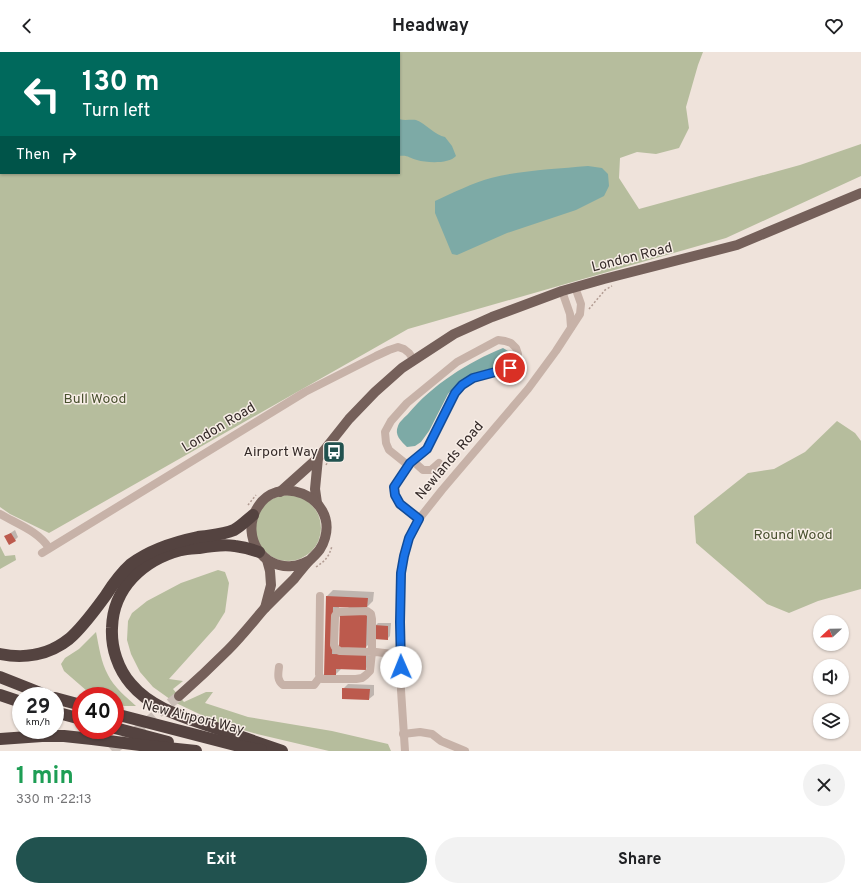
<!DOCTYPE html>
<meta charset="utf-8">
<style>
body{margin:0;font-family:Overpass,sans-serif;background:#f2f2f2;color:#202124;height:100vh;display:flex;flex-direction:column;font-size:15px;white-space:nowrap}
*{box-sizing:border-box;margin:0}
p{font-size:13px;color:#757577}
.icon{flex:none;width:22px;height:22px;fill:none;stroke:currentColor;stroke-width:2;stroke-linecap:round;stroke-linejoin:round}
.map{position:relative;height:699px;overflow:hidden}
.side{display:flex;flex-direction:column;background:#fff;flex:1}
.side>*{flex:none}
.guide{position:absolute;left:0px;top:0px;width:400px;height:122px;box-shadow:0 1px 3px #0004;background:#00695c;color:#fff;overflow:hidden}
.needle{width:26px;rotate:248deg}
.buttons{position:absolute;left:813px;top:563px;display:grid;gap:8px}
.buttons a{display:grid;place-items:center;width:36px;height:36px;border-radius:50%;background:#fff;box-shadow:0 1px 3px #0004;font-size:20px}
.speed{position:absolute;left:12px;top:635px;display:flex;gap:8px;font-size:20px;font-weight:700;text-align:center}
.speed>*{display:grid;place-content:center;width:52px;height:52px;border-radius:50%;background:#fff;box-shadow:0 1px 3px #0004;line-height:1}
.speed small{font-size:10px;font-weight:400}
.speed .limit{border:6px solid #d22;background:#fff;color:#111}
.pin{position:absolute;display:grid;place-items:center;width:34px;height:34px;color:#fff;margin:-17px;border:2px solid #fff;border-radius:50%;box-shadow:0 1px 4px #0007}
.me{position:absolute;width:44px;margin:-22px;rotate:359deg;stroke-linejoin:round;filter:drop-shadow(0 0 3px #0008)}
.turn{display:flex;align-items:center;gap:14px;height:84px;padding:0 16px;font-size:18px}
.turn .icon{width:52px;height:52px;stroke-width:2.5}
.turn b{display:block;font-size:28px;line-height:34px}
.then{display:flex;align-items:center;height:38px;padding:0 16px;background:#0003;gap:8px;font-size:15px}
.round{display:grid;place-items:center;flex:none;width:42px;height:42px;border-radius:21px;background:#f2f2f2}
.overview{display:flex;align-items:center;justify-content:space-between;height:68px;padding:0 16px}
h1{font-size:24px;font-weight:700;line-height:30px;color:#1e9e55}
.cta{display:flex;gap:8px;margin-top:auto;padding:8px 16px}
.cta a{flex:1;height:46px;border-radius:24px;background:#21524f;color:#fff;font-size:16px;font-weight:700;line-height:46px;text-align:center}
.cta a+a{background:#f2f2f2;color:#202124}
header{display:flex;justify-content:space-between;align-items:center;height:52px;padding:0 16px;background:#fff;font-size:18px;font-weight:700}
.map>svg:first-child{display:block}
</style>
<header><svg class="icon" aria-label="back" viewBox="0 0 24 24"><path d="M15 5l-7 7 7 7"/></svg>Headway<svg class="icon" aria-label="heart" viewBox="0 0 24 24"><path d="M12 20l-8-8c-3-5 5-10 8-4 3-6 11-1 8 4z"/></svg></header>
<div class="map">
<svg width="861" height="699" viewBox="0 0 861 699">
<rect width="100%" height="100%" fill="#efe3db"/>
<g fill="#b6bd9d" fill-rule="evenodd">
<path d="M0,0H703L698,13L686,55L689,76L679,96L656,102L637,100L620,106L619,126L639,157L800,113L861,92V124L726,186L408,277L49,481L10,462L0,455ZM1,1H399V121H1Z"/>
<polygon points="837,369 855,381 861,389 861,537 818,549 789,561 767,552 696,491 694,464 748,421 774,417 805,400"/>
<circle cx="288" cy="476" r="33"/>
<polygon points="0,494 5,504 15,503 16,508 0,517"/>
<polygon points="218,518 225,520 229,531 225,560 215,576 169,627 183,629 173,637 184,650 206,640 213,640 205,651 248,665 332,679 388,692 391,699 329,699 257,682 216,670 174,650 153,635 140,620 131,602 127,588 128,569 132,561 147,549 181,531"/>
<path d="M96,580C99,595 101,610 108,623C114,635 126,645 136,654H124L115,651V644H97L87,639L64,619L61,612L65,606L79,597Z"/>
</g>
<g fill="#7daaa6">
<path d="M399,67C405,69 411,67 416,68C425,71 436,84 445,85L452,94L456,104C449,112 427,111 417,108C408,106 409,103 399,104Z"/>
<path d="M588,114L602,116L608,122L609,134L604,144L576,158L507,181L457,203L452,202L435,161V149C452,141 473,131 491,126C523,118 556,117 588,114Z"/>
<path d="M503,296L508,299L510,307L504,313L475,321L459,330L448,342L429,379L421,390L415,394L407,395C401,389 394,383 398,374C399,370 405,365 408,362C432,333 468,310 503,296Z"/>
</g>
<g fill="#0003" fill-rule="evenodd">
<polygon points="15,478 18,485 15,488 6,485 9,482"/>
<path d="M333,538L374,540L373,549L365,557L373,558L372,589L364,597L372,611L365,617H341L335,623H325L327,544ZM339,554L349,555L341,563L340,596H337Z"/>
<polygon points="378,571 391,571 390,584 387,587 375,574"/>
<polygon points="348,632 374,633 374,643 369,647 343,637"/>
</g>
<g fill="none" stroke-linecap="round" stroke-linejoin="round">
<polyline stroke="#7daaa6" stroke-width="2.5" points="282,0 283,1"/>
</g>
<g fill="#bc5a4d">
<polygon points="11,481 16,489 9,493 4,484"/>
<polygon points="326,544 368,546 367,556 333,555 332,602 366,603 366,618 336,617 336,624 324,624"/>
<polygon points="340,562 367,563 366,596 339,596"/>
<polygon points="374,573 388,574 388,588 374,587"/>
<polygon points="342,636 370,637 369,648 342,647"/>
</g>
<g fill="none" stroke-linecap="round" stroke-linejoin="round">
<polyline stroke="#cabeb7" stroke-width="10" stroke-dasharray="10 5" stroke-linecap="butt" points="112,699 179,644"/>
<g stroke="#b29c93" stroke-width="1.5" stroke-dasharray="2 2" stroke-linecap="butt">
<polyline points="195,0 196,1"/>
<polyline points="190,1 192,0"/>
<polyline points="589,257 605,238 612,234"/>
<polyline points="326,413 331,404"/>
<polyline points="248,453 256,443"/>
<path d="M316,515C325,509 329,505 332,494"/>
</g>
<g stroke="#c7b2a8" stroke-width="8">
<polyline points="562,239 570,262 571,275"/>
<polyline points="413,409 423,418 431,418 439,411"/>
<polyline points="409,414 389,398 386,391 385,380 391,369 407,351 457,310 498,288 505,289 511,291 516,296 518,302 516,309 510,316 473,326 462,333 455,341 427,397 410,411 394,435 395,443 400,452 419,467"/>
<path d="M0,462C17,472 38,479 49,496"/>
<polyline points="42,501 305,340 376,304 389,298 398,295 404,297 409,301 414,308"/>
<path d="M320,544L319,622L320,625L322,627H356L362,626L366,623L370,619L372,600V567L371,562L367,559L338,560L335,564L334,593C335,596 336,598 340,599L372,600H376L401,603"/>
<path d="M279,615C278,623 277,628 283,633H314L320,625"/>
<polyline points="403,682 420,680 432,682 441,689 465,699"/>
<polyline points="405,699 401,638 400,538 401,521 404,504 409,486 419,467 442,438 528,337 556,299 580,262 581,252 575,235"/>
</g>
<g stroke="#75605a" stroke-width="10">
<polyline points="280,440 318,406 349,367 375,340 402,316 454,282 492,265 562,239 604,227 737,193 861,141"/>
<polyline points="317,451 315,437 318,406"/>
<polyline points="265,556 271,533 270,519 267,508"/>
<path d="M179,644C196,629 212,614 228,598C241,585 252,571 264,557C274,547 284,537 294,527C299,521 304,514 310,508C317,501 322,497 325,486C337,444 276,419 256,458C242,485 262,517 292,514C299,514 304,511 310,508"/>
</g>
<g stroke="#544340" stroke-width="12">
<path d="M259,500C251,497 243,495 235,494C223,492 211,494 199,496C193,496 187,497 181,498C143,508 113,536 112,576C111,596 118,617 131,632C152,657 184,665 213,675C236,683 259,691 282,699"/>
<path d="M0,602C24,607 49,603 69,587C83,575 95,558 106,543C113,532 121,521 131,512C151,497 174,490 198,485C210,483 223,483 234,478C241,474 247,468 253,463"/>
<polyline points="0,625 48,644"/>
<polyline points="0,643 21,650"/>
<polyline points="55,646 81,653"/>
<polyline points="55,660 81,667"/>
<polyline points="115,662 239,694 261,698"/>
<polyline points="115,676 168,690"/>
<polyline points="0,687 42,684 64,684 92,687 148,694 196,699"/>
</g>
</g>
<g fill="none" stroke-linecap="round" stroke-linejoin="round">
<g stroke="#114b97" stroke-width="10">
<polyline id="route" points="401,615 400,570 401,521 404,504 409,486 419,467 400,452 395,443 394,435 410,411 427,397 455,341 462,333 473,326 510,316"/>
</g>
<use href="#route" stroke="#1a73e8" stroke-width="7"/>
</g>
<defs>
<g id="bus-square" transform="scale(1.15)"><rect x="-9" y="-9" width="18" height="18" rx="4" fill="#21524f" stroke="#f8eee7"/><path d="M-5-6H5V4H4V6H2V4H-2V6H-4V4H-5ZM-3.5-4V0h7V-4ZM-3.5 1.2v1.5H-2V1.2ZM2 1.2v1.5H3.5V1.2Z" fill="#fff"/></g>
</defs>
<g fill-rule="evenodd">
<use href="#bus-square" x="334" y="400"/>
</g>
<g text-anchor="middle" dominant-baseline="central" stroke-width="3" stroke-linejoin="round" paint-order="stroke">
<g font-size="14" fill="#342a28" stroke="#f8eee7">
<text transform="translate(632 206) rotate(-14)">London Road</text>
<text transform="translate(219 376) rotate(-31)">London Road</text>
<text transform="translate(450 409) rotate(-50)">Newlands Road</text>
<text transform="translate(193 666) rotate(14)">New Airport Way</text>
</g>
<g font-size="14" fill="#48502e" stroke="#f8eee7">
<text x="95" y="347">Bull Wood</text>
<text x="793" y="483">Round Wood</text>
</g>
<g font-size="14" fill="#342a28" stroke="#f8eee7" text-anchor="end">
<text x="318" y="400">Airport Way</text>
</g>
</g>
</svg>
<div class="buttons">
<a><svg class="needle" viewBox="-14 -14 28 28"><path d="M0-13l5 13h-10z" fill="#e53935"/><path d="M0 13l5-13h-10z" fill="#757577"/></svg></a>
<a><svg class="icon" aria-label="sound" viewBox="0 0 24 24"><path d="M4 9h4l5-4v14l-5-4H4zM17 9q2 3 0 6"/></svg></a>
<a><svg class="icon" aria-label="layers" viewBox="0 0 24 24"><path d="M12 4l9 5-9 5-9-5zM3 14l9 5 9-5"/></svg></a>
</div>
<div class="speed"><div>29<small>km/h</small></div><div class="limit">40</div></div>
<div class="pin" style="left:510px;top:316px;background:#d93025"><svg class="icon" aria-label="arrive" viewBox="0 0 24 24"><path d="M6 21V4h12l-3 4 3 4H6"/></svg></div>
<svg class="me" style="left:401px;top:615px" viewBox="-20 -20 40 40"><circle r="19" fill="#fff"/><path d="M0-13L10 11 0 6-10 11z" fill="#1a73e8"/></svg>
<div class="guide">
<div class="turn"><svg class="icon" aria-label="left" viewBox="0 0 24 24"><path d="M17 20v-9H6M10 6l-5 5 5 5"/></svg><div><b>130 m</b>Turn left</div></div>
<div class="then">Then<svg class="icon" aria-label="right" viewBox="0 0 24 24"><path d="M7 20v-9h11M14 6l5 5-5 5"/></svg></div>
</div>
</div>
<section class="side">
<div class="overview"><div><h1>1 min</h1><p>330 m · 22:13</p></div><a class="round"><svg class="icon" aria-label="close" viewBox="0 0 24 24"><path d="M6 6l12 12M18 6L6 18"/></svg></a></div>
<div class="cta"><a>Exit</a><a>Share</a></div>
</section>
